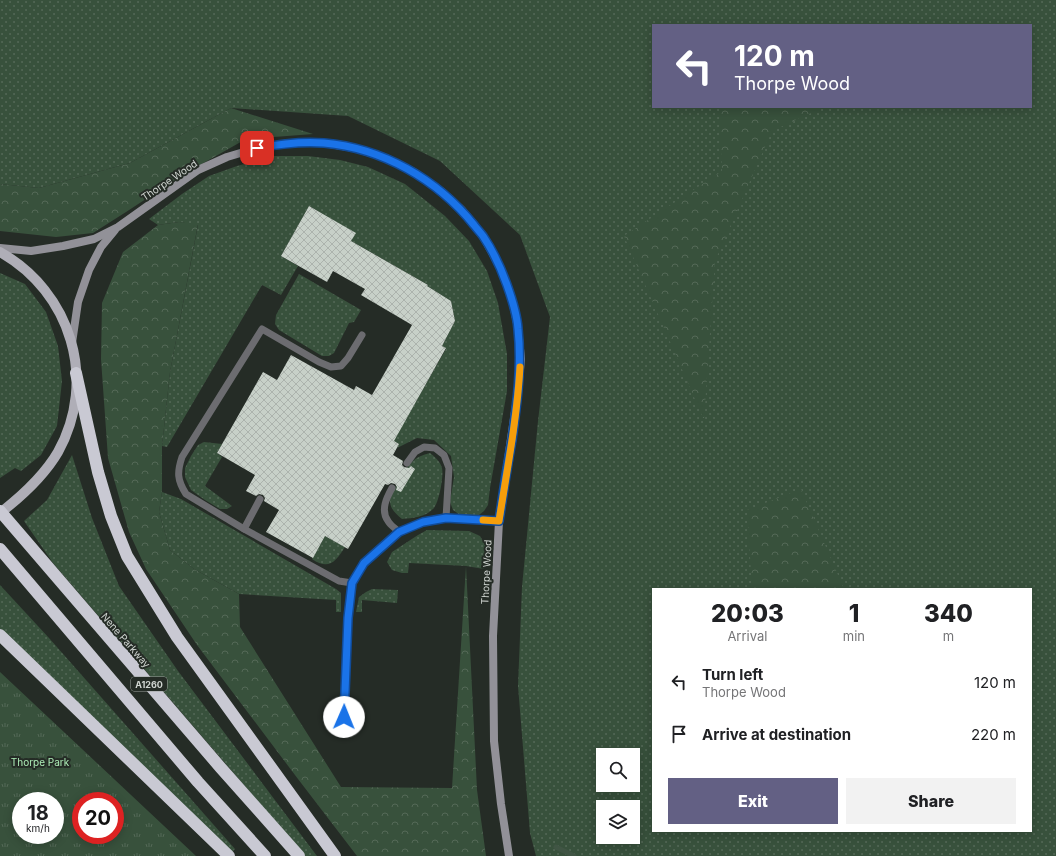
<!DOCTYPE html>
<style>
body{margin:0;font-family:Inter,sans-serif;background:#f2f2f2;color:#202124;height:100vh;display:flex;flex-direction:column;font-size:15px;white-space:nowrap}
*{box-sizing:border-box;margin:0}
p{font-size:13px;color:#757577}
.icon{flex:none;width:22px;height:22px;fill:none;stroke:currentColor;stroke-width:2;stroke-linecap:round;stroke-linejoin:round}
.map{position:relative;flex:1;overflow:hidden}
.drawer{position:absolute;left:652px;top:588px;width:380px;height:244px;display:flex;flex-direction:column;background:#fff;border-radius:0px;box-shadow:0 2px 10px #0003}
.drawer>*{flex:none}
.banner{position:absolute;left:652px;top:24px;width:380px;height:84px;border-radius:0px;box-shadow:0 2px 10px #0003;background:#636084;color:#fff;overflow:hidden}
.tools{position:absolute;left:596px;top:748px;display:grid;gap:8px}
.tools a{display:grid;place-items:center;width:44px;height:44px;border-radius:0px;background:#fff;box-shadow:0 2px 10px #0003;font-size:20px}
.speed{position:absolute;left:12px;top:792px;display:flex;gap:8px;font-size:20px;font-weight:700;text-align:center}
.speed>*{display:grid;place-content:center;width:52px;height:52px;border-radius:50%;background:#fff;box-shadow:0 2px 10px #0003;line-height:1}
.speed small{font-size:10px;font-weight:400}
.speed .limit{border:6px solid #d22;background:#fff;color:#111}
.pin{position:absolute;display:grid;place-items:center;width:34px;height:34px;color:#fff;margin:-17px;border-radius:8px;box-shadow:0 2px 6px #0006}
.me{position:absolute;width:44px;margin:-22px;rotate:1deg;stroke-linejoin:round;filter:drop-shadow(0 0 3px #0008)}
.turn{display:flex;align-items:center;gap:14px;height:84px;padding:0 16px;font-size:18px}
.turn .icon{width:52px;height:52px;stroke-width:2.5}
.turn b{display:block;font-size:28px;line-height:34px}
.eta{display:flex;justify-content:space-evenly;align-items:center;height:68px;text-align:center}
.eta b{font-size:24px;font-weight:800;line-height:28px}
.action{display:flex;gap:8px;margin-top:auto;padding:8px 16px}
.action a{flex:1;height:46px;border-radius:0px;background:#636084;color:#fff;font-size:16px;font-weight:800;line-height:46px;text-align:center}
.action a+a{background:#f2f2f2;color:#202124}
ul{padding:0;list-style:none}
li{display:flex;align-items:center;gap:12px;height:52px;padding:0 16px}
li div{flex:1}
li b{display:block;font-size:15px}
li em{font-style:normal}
.map>svg:first-child{display:block}
</style>
<div class="map">
<svg width="1056" height="856" viewBox="0 0 1056 856">
<defs>
<pattern id="grass-dots" width="8" height="8" patternUnits="userSpaceOnUse"><rect width="8" height="8" fill="#38513c"/><path d="M2 2h.1M6 6h.1" fill="none" stroke="#546957" stroke-width="1.8" stroke-linecap="round"/></pattern>
<pattern id="forest-crowns" width="20" height="18" patternUnits="userSpaceOnUse"><rect width="20" height="18" fill="#38513c"/><path d="M2 6a3 3 0 1 1 6 0M12 15a3 3 0 1 1 6 0" fill="none" stroke="#546957"/></pattern>
<pattern id="park-tufts" width="24" height="20" patternUnits="userSpaceOnUse"><rect width="24" height="20" fill="#38513c"/><path d="M3 7l-1-3M5 7V3M7 7l1-3M15 17l-1-3M17 17v-4M19 17l1-3" fill="none" stroke="#546957"/></pattern>
<pattern id="building-cross-hatch" width="8" height="8" patternUnits="userSpaceOnUse"><rect width="8" height="8" fill="#c7d0c8"/><path d="M0 0l8 8M0 8l8-8" fill="none" stroke="#acb3ad"/></pattern>
</defs>
<rect width="100%" height="100%" fill="#252c26"/>
<g fill="url(#grass-dots)" fill-rule="evenodd">
<path d="M0,0H1056V856H536L530,833L518,686L522,587L538,421L550,317L520,235L440,161L348,116L231,108L130,163L39,188L0,184ZM653,25H1031V107H653ZM653,589H1031V831H653ZM603,755H633V785H603ZM603,807H633V837H603Z"/>
<polygon points="274,156 308,156 340,160 368,167 405,184 445,216 469,241 487,271 498,303 507,354 507,391 490,488 488,505 484,511 479,515 469,516 460,515 453,510 450,502 454,477 451,456 434,440 417,438 397,448 399,444 391,440 396,436 446,349 442,346 455,321 451,301 427,286 428,285 351,241 355,233 309,206 281,256 298,266 281,295 262,285 167,447 162,446 170,372 198,225 179,222 158,225 149,219 182,194 209,176 237,166"/>
<polygon points="0,273 25,284 46,312 58,346 62,381 57,426 41,455 21,471 15,468 0,478"/>
<polygon points="299,274 361,310 354,322 349,323 334,353 329,356 322,356 279,330 275,324 276,315"/>
<polygon points="204,442 222,444 217,453 222,457 205,486 232,506 227,509 220,509 205,500 191,490 185,477 185,468 191,456 198,445"/>
<path d="M430,453C435,457 440,461 442,468C444,476 439,502 434,508C426,517 413,518 402,519C396,514 390,509 390,501C390,495 406,467 411,463C416,457 423,455 430,453Z"/>
<polygon points="72,455 92,518 119,586 178,671 317,856 305,856 53,563 24,521 47,500"/>
<polygon points="162,492 181,499 336,589 341,593 341,612 336,612 336,600 239,594 194,569 170,550 159,512"/>
<polygon points="427,530 469,531 480,536 486,546 484,569 466,566 409,563 408,573 402,573 392,570 387,562 392,552 418,535"/>
<path d="M325,536L345,547C336,561 329,571 312,559Z"/>
<polygon points="0,585 49,638 235,849 231,853 0,632"/>
<polygon points="372,589 398,590 397,603 362,600 362,612 356,612 359,597 366,592"/>
</g>
<g fill="url(#forest-crowns)">
<polygon points="719,107 824,107 772,131 715,261 704,420 624,236 722,171"/>
<polygon points="231,108 313,134 246,139 184,174 126,212 93,233 56,237 0,231 0,184 39,188 130,163"/>
<polygon points="179,222 198,224 170,372 162,446 162,492 159,512 170,550 194,569 239,594 240,627 341,787 452,788 466,566 477,790 486,856 357,856 298,779 197,645 146,569 129,532 108,458 101,359 102,303 123,252 158,225"/>
<polygon points="801,489 844,589 752,589 747,510"/>
</g>
<path fill="url(#park-tufts)" fill-rule="evenodd" d="M0,672L196,856H0ZM21,801H55V835H21ZM81,801H115V835H81Z"/>
<g fill="none" stroke-linecap="round" stroke-linejoin="round">
<polyline stroke="#405544" stroke-width="5" points="556,847 574,856"/>
</g>
<polygon fill="url(#building-cross-hatch)" points="309,206 356,233 351,241 428,285 427,286 451,301 455,321 442,346 446,348 394,441 399,444 393,455 403,461 402,465 404,467 409,468 411,466 415,469 401,492 396,490 397,487 395,484 391,483 388,485 385,484 348,549 325,536 313,558 266,532 279,510 264,501 265,498 263,495 259,494 256,496 246,491 255,475 217,453 263,372 277,380 291,355 354,390 356,386 372,395 412,325 361,295 365,289 333,271 327,282 281,256"/>
<g fill="none" stroke-linecap="round" stroke-linejoin="round">
<g stroke="#6c6c70" stroke-width="7">
<polyline points="407,463 415,452 424,447 435,448 444,455 449,468 446,518"/>
<path d="M392,488C387,497 380,510 388,521C390,525 395,528 399,532"/>
<polyline points="244,529 260,499"/>
<path d="M352,583L339,581L244,529L186,494C177,480 177,472 182,457L262,329L319,362L331,367L341,366L348,358L362,335"/>
<polyline points="344,728 348,618 352,583 364,563 399,532 423,522 446,518 499,521"/>
</g>
<g stroke="#929198" stroke-width="8">
<polyline points="0,248 31,251 63,246 94,239 118,227 198,170 227,157 257,148 290,143 324,143 354,148 386,158 414,172 441,191 462,210 483,236 501,269 512,299 518,328 521,359 518,391 499,521 493,636 494,741 501,804 509,856"/>
<polyline points="72,343 78,302 89,270 101,247 115,230"/>
</g>
<path stroke="#afaeb7" stroke-width="10" d="M0,252C71,292 98,380 58,452C44,476 22,496 0,513"/>
<g stroke="#c9c9d3" stroke-width="12">
<polyline points="76,373 98,472 111,516 127,556 177,637 335,856"/>
<polyline points="0,511 220,767 299,856"/>
<polyline points="0,549 198,782 265,856"/>
<polyline points="0,635 229,856"/>
</g>
</g>
<g fill="none" stroke-linecap="round" stroke-linejoin="round">
<g stroke="#114b97" stroke-width="10">
<path id="route" d="M257,148C279,144 301,141 324,143C382,148 437,179 474,225C477,229 480,232 483,236C493,251 501,268 507,285C512,299 517,314 518,329C522,367 517,403 512,440C507,467 503,494 499,521L446,518L423,522L399,532L364,563L352,583L348,618L344,717"/>
</g>
<use href="#route" stroke="#1a73e8" stroke-width="7"/>
<path stroke="#f59e0b" stroke-width="7" d="M483,520L499,521C507,470 517,419 520,367"/>
</g>
<g text-anchor="middle" dominant-baseline="central" stroke-width="4" stroke-linejoin="round" paint-order="stroke">
<rect fill="#252c26" stroke="#9da29e" stroke-width="1" x="131" y="677" width="36" height="14" rx="3"/>
<g font-size="9" font-weight="bold" fill="#d0d5d1">
<text x="149" y="684">A1260</text>
</g>
<g font-size="10" fill="#d0d5d1" stroke="#252c26">
<text transform="translate(169 180) rotate(-34)">Thorpe Wood</text>
<text transform="translate(486 572) rotate(-87)">Thorpe Wood</text>
<text transform="translate(126 640) rotate(49)">Nene Parkway</text>
</g>
<g font-size="10" fill="#adedb7" stroke="#252c26">
<text x="40" y="762">Thorpe Park</text>
</g>
</g>
</svg>
<div class="tools">
<a><svg class="icon" aria-label="search" viewBox="0 0 24 24"><circle cx="10" cy="10" r="6"/><path d="M15 15l6 6"/></svg></a>
<a><svg class="icon" aria-label="layers" viewBox="0 0 24 24"><path d="M12 4l9 5-9 5-9-5zM3 14l9 5 9-5"/></svg></a>
</div>
<div class="speed"><div>18<small>km/h</small></div><div class="limit">20</div></div>
<div class="pin" style="left:257px;top:148px;background:#d93025"><svg class="icon" aria-label="arrive" viewBox="0 0 24 24"><path d="M6 21V4h12l-3 4 3 4H6"/></svg></div>
<svg class="me" style="left:344px;top:717px" viewBox="-20 -20 40 40"><circle r="19" fill="#fff"/><path d="M0-13L10 11 0 6-10 11z" fill="#1a73e8"/></svg>
<div class="banner">
<div class="turn"><svg class="icon" aria-label="left" viewBox="0 0 24 24"><path d="M17 20v-9H6M10 6l-5 5 5 5"/></svg><div><b>120 m</b>Thorpe Wood</div></div>
</div>
<section class="drawer">
<div class="eta">
<div><b>20:03</b><p>Arrival</p></div>
<div><b>1</b><p>min</p></div>
<div><b>340</b><p>m</p></div>
</div>
<ul>
<li><svg class="icon" aria-label="left" viewBox="0 0 24 24"><path d="M17 20v-9H6M10 6l-5 5 5 5"/></svg><div><b>Turn left</b><p>Thorpe Wood</p></div><em>120 m</em></li>
<li><svg class="icon" aria-label="arrive" viewBox="0 0 24 24"><path d="M6 21V4h12l-3 4 3 4H6"/></svg><div><b>Arrive at destination</b></div><em>220 m</em></li>
</ul>
<div class="action"><a>Exit</a><a>Share</a></div>
</section>
</div>
